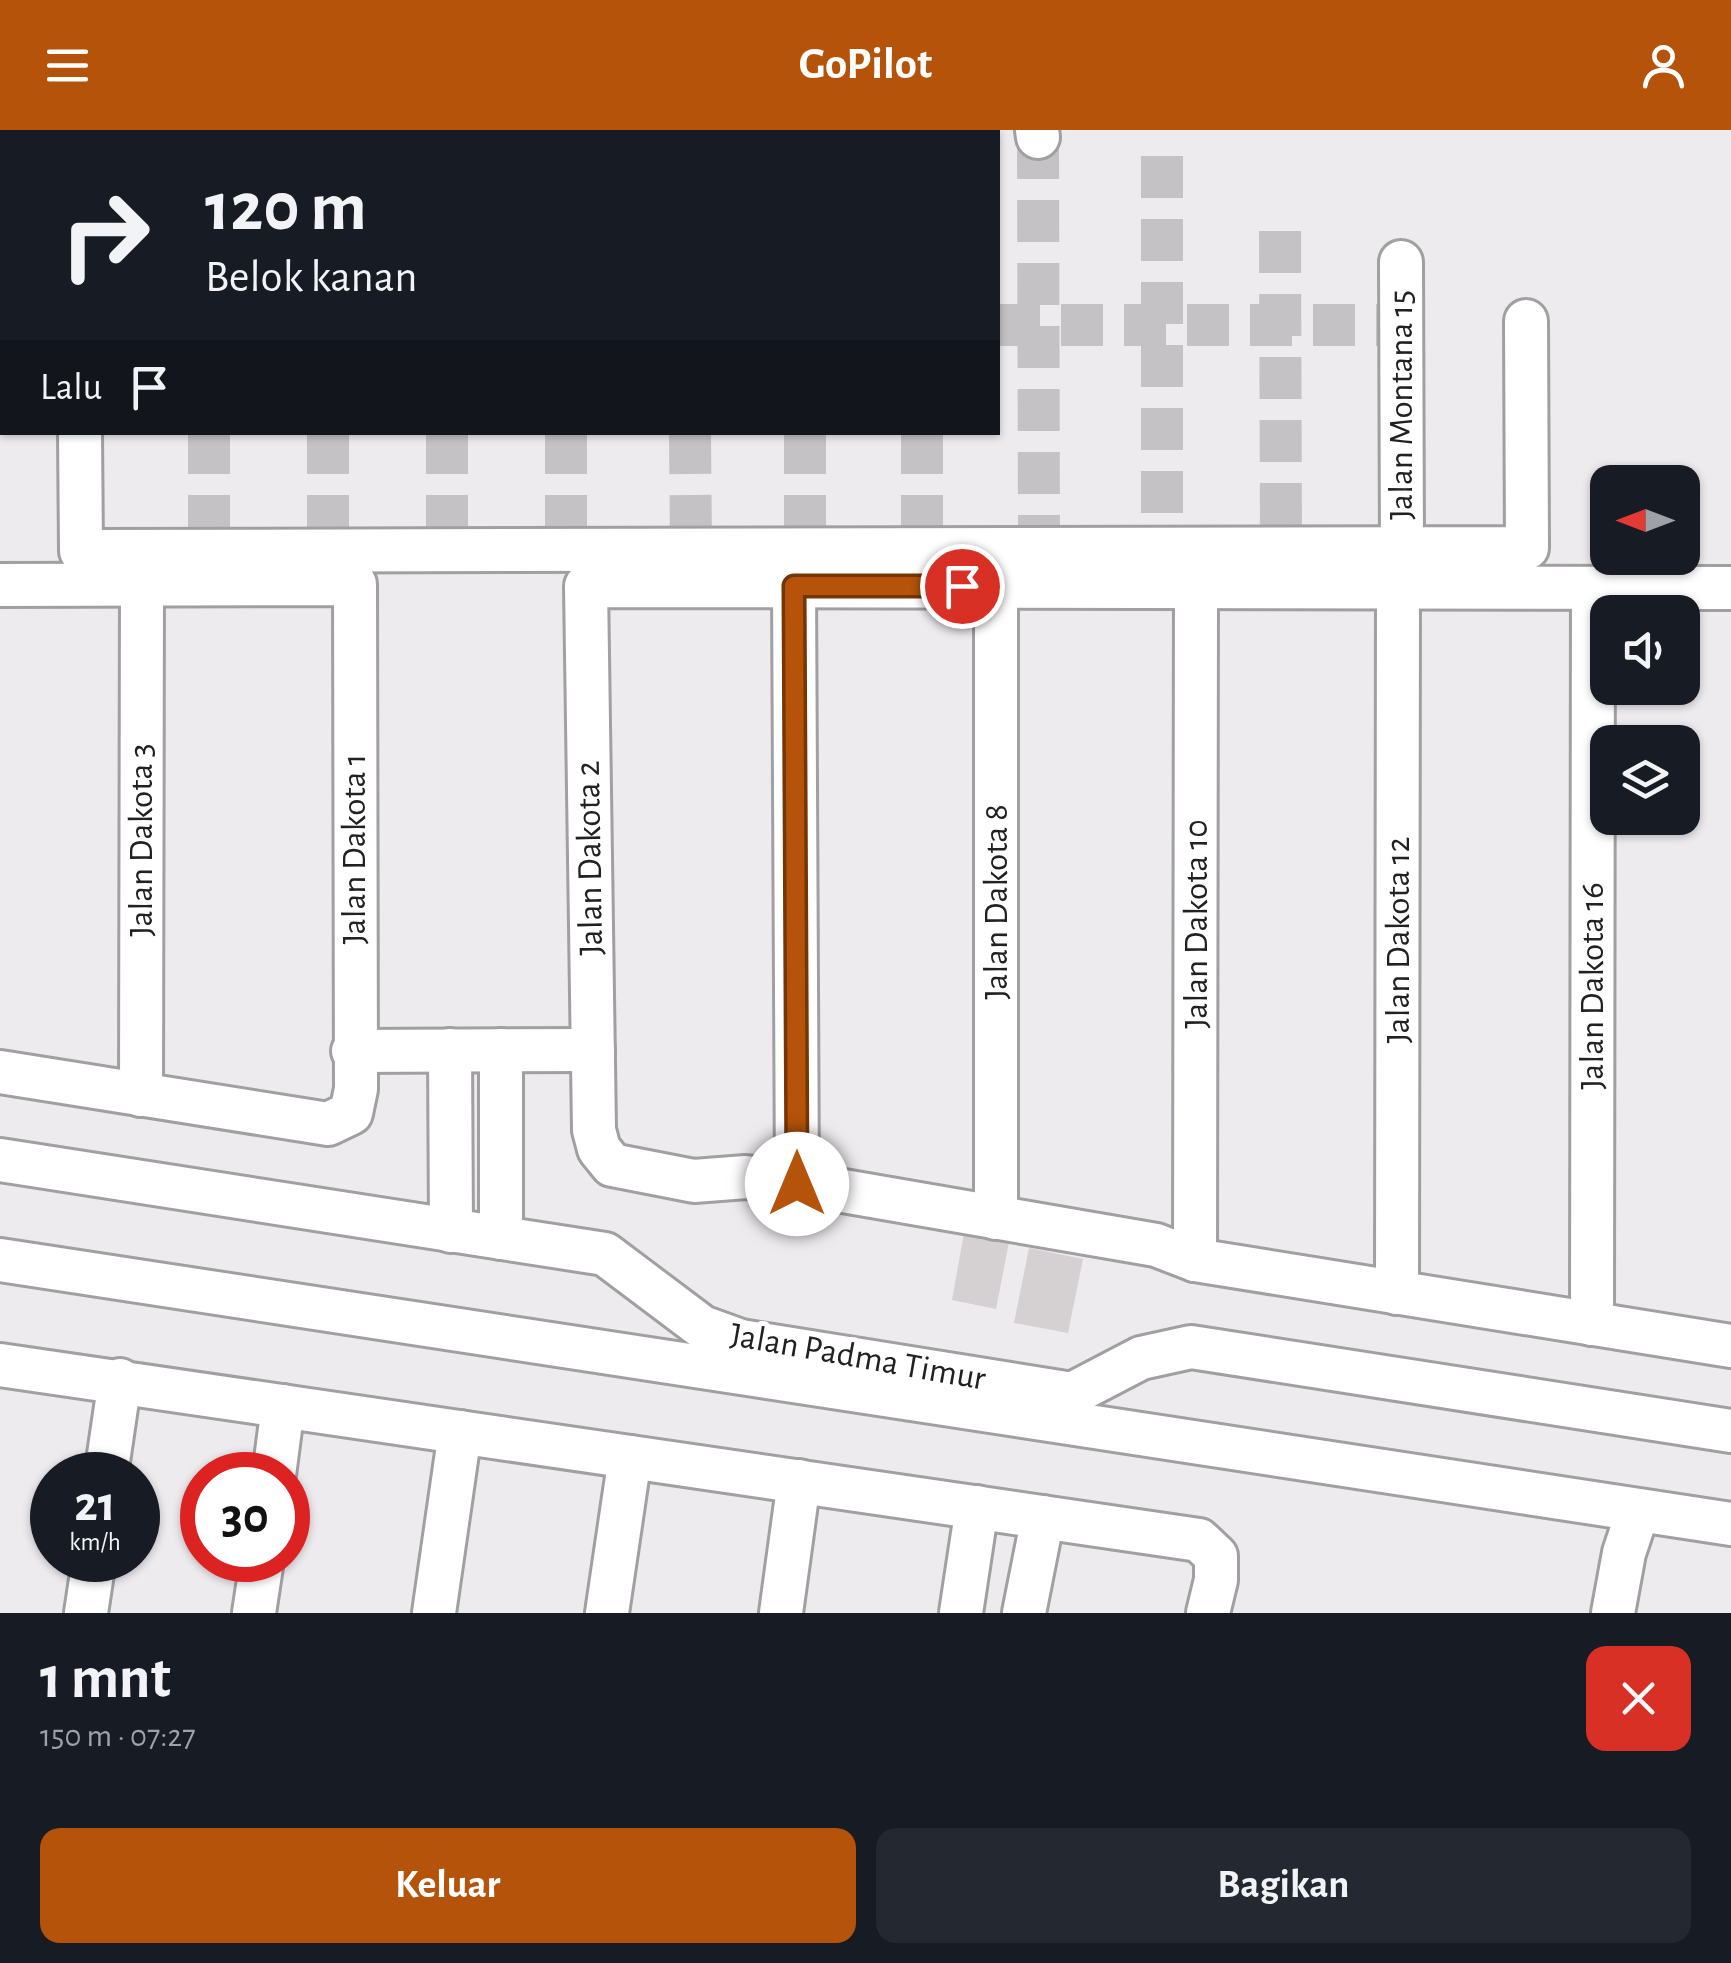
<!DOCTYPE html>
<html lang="id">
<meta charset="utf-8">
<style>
body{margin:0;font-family:"Alegreya Sans",sans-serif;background:#242831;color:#f1f3f6;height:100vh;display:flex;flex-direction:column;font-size:38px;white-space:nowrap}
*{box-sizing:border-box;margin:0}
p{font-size:32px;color:#9ea1a6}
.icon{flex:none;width:55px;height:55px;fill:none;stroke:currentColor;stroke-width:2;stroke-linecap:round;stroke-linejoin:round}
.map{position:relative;height:1483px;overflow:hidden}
.sheet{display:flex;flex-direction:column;background:#171b24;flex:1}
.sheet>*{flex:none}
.top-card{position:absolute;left:0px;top:0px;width:1000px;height:305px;box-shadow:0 2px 8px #0004;background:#171b24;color:#f1f3f6;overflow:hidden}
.needle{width:65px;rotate:270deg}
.tools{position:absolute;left:1590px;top:335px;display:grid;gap:20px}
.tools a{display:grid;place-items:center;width:110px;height:110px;border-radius:20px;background:#171b24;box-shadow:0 2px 8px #0004;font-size:50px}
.speed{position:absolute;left:30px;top:1322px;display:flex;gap:20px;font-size:50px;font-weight:700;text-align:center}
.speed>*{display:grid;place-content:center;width:130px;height:130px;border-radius:50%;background:#171b24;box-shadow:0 2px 8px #0004;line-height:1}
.speed small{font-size:25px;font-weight:400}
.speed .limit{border:15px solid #d22;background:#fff;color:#111}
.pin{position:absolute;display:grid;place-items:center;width:85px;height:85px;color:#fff;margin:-42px;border:5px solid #fff;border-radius:50%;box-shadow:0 2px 10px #0007}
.me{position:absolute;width:110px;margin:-55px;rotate:0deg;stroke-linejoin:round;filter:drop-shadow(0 0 8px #0008)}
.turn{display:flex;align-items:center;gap:35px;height:210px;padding:0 40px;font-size:45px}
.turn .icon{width:130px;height:130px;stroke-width:2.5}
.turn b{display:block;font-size:70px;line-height:85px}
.then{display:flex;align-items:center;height:95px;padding:0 40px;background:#0003;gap:20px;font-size:38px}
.round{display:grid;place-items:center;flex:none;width:105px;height:105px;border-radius:20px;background:#242831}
.summary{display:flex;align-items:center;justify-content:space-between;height:170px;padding:0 40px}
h1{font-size:60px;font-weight:700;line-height:75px}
.cta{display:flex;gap:20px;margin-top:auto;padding:20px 40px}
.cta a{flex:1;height:115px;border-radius:20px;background:#b45309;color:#fff;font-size:40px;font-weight:700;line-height:115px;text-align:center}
.cta a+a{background:#242831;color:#f1f3f6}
header{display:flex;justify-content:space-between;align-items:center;height:130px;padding:0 40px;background:#b45309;color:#fff;font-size:45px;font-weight:700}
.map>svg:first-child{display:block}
</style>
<header><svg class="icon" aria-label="menu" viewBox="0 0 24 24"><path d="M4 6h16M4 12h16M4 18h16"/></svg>GoPilot<svg class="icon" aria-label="person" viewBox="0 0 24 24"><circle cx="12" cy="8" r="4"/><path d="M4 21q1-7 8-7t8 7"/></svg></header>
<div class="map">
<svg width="1731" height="1483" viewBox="0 0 1731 1483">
<rect width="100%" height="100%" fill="#eeebef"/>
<g fill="#d5d0d2">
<polygon points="964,1103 1009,1112 996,1179 952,1170"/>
<polygon points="1029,1118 1083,1129 1068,1203 1014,1193"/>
</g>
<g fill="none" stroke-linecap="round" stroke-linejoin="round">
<g stroke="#c5c2c6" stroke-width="42" stroke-dasharray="42 21" stroke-linecap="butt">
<polyline points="208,0 208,2"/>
<polyline points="327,0 327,2"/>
<polyline points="446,0 446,2"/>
<polyline points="565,0 565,2"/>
<polyline points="690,0 690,2"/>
<polyline points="804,0 804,2"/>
<polyline points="921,0 921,2"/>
<polyline points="1038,7 1039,419"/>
<polyline points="1162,26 1162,419"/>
<polyline points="1280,101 1281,419"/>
<polyline points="998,195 1401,195"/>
<polyline points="209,302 209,421"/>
<polyline points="328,302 328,421"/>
<polyline points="447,302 447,420"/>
<polyline points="566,302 566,420"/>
<polyline points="690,302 691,420"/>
<polyline points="805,302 805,420"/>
<polyline points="922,302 922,419"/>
</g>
<g stroke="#a29fa3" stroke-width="48">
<g id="minor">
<polyline points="1037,0 1038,7"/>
<polyline points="47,2 49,0"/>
<polyline points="0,20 2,20"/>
<polyline points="1401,132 1402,418"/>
<polyline points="80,302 81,421 1527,418 1526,191"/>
<polyline points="0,455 355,454 356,959 351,983 328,994 0,942"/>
<polyline points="794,457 797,1053"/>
<polyline points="1731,458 586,456 594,1000 599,1019 612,1035 694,1051 746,1047 797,1053 1156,1115 1195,1130 1731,1216"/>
<polyline points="450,920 451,1101"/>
<polyline points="501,920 501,1108"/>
<polyline points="353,921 593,920"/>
<polyline points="141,965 142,455"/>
<polyline points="0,1030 605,1124 702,1197 741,1211 1072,1264 1141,1228 1191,1217 1731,1301"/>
<polyline points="996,1088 996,457"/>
<polyline points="0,1130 1731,1394"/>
<polyline points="1195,1130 1196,457"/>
<polyline points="1397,1163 1398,458"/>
<polyline points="1592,1194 1593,458"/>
<polyline points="0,1235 1199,1410 1216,1426 1216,1450 1208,1483"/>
<polyline points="106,1345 120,1250"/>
<polyline points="274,1345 283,1276"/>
<polyline points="86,1483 94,1430"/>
<polyline points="254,1483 262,1430"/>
<polyline points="434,1483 460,1302"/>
<polyline points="607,1483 630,1327"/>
<polyline points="781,1483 799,1351"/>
<polyline points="961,1483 977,1377"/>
<polyline points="1024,1483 1043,1387"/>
<polyline points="1613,1483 1624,1423 1638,1381"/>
</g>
</g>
<use href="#minor" stroke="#fff" stroke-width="42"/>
</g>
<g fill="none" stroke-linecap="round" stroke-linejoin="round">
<g stroke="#753606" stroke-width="25">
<polyline id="route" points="797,1054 794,456 962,456"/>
</g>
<use href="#route" stroke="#b45309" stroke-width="18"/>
</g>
<g text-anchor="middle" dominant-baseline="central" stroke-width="10" stroke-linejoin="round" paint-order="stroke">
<g font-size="35" fill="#212022" stroke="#fff">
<text transform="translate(1401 275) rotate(-90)">Jalan Montana 15</text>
<text transform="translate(141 710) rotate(-90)">Jalan Dakota 3</text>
<text transform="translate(354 719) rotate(-90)">Jalan Dakota 1</text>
<text transform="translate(590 728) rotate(-91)">Jalan Dakota 2</text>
<text transform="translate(996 772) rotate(-90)">Jalan Dakota 8</text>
<text transform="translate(1196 794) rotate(-90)">Jalan Dakota 10</text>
<text transform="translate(1398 810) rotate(-90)">Jalan Dakota 12</text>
<text transform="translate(1592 856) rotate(-90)">Jalan Dakota 16</text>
<text transform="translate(858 1227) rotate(10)">Jalan Padma Timur</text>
</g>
</g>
</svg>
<div class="tools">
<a><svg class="needle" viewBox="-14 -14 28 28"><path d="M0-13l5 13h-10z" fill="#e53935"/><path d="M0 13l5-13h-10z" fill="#9ea1a6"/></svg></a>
<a><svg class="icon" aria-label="sound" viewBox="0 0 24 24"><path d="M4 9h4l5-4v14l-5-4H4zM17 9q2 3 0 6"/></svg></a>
<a><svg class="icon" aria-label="layers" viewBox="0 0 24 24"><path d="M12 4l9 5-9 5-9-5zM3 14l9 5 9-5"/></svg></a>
</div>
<div class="speed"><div>21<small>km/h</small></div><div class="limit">30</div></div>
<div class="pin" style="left:962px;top:456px;background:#d93025"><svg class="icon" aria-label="arrive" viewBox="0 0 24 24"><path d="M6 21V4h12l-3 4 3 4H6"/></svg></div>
<svg class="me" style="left:797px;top:1054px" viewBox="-20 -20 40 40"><circle r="19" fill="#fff"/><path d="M0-13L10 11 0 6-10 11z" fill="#b45309"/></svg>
<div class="top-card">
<div class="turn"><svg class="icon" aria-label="right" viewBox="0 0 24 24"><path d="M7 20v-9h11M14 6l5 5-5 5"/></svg><div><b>120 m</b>Belok kanan</div></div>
<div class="then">Lalu<svg class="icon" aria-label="arrive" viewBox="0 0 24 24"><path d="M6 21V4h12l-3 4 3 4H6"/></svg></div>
</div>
</div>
<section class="sheet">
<div class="summary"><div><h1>1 mnt</h1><p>150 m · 07:27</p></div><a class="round" style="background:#d93025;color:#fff"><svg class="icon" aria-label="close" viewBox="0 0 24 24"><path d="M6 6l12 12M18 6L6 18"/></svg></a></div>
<div class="cta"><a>Keluar</a><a>Bagikan</a></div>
</section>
